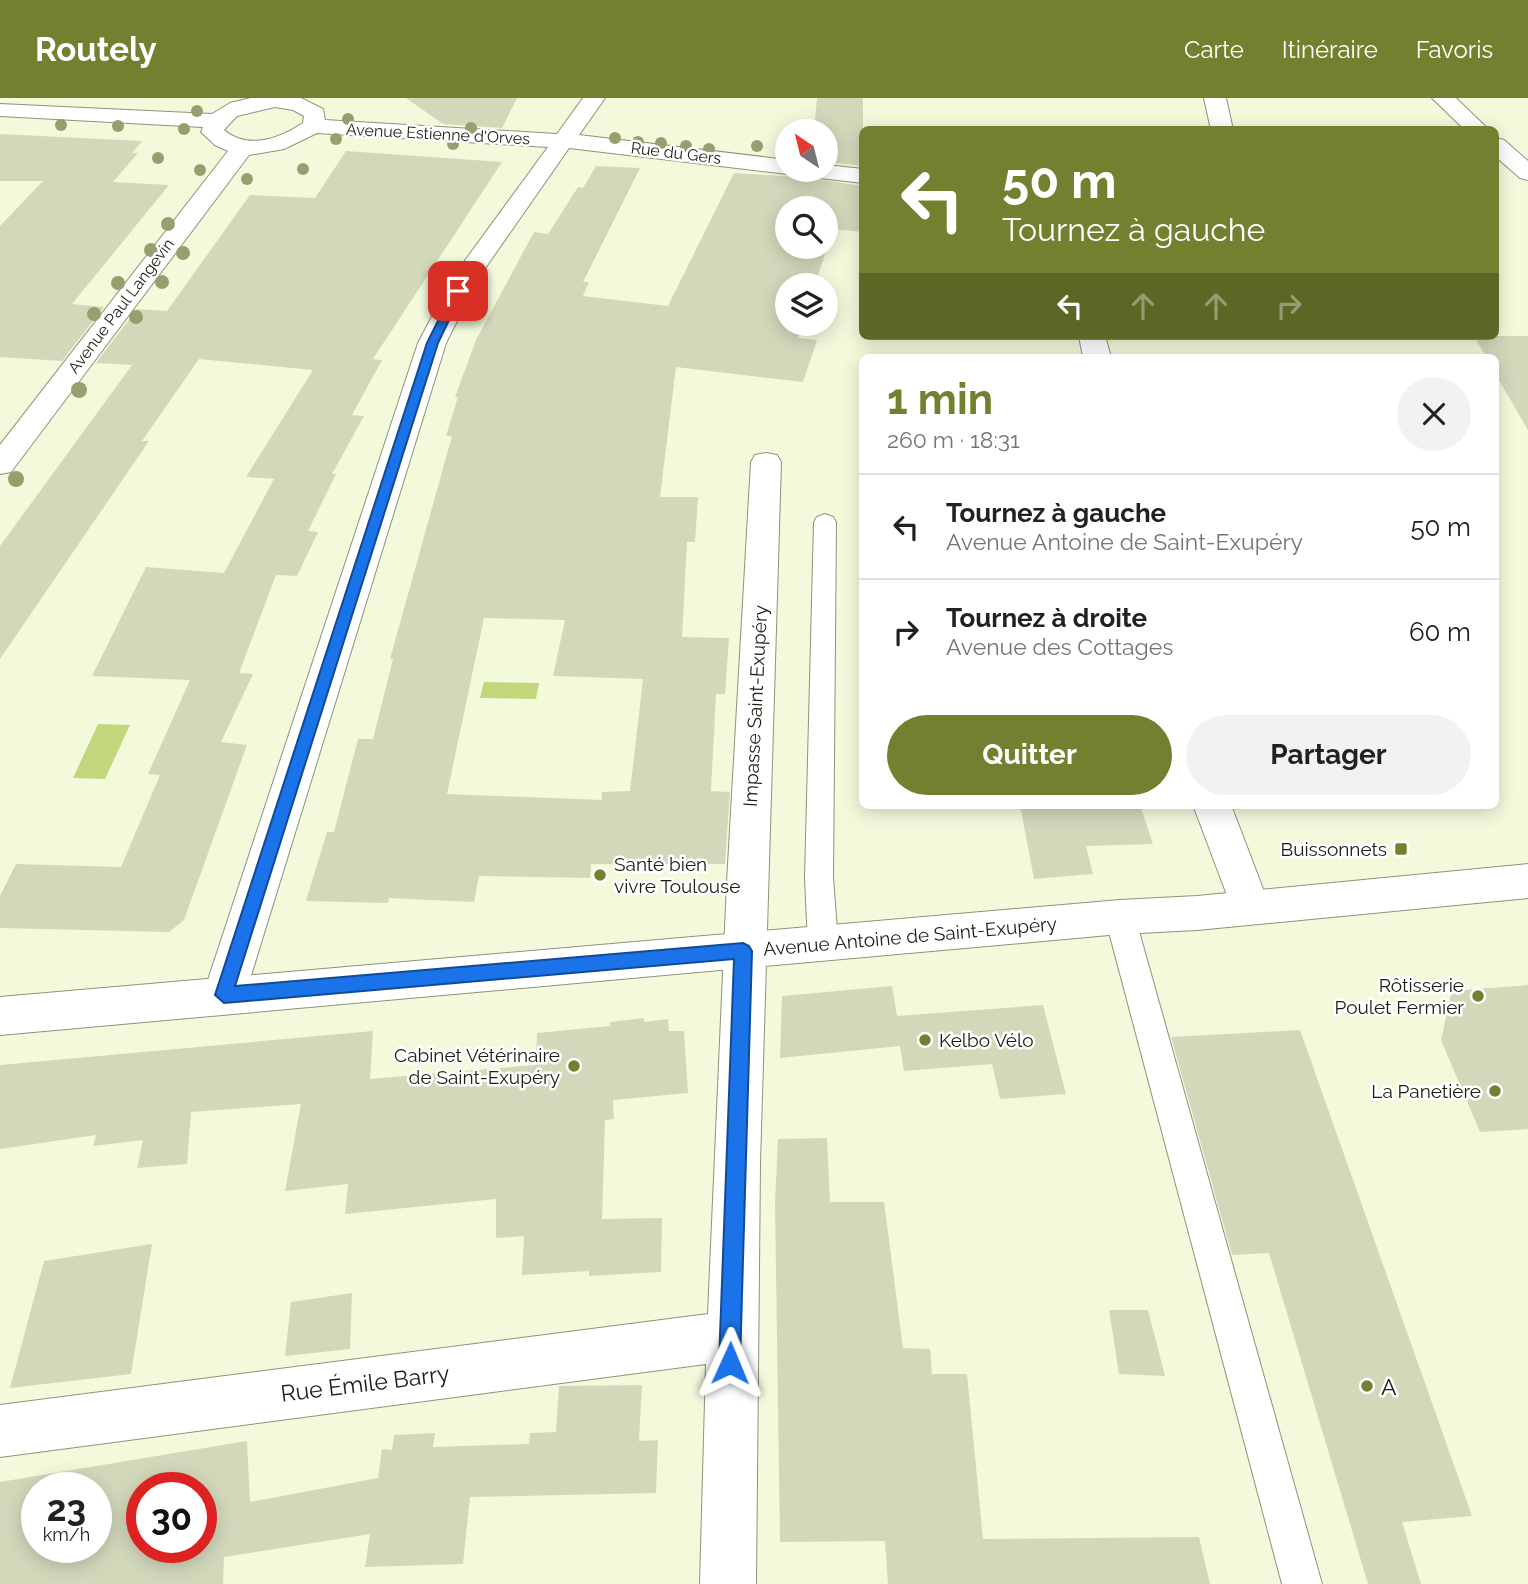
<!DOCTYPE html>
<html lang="fr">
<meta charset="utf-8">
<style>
body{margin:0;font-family:Raleway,sans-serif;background:#f2f2f2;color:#202124;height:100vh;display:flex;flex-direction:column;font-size:26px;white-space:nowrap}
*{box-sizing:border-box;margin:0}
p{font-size:23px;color:#757577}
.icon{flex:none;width:38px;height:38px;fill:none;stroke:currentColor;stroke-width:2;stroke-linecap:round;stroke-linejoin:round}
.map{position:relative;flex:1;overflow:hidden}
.panel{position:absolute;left:859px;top:256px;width:640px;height:455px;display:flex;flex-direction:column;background:#fff;border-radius:10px;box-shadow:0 4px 18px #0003}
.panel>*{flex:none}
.guide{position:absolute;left:859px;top:28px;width:640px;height:214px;border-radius:10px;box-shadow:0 4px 18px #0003;background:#72812f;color:#fff;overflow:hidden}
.needle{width:46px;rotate:325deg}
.buttons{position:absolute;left:775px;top:21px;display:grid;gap:14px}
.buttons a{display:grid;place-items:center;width:63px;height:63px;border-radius:50%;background:#fff;box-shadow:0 4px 18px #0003;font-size:35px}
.speed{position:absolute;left:21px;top:1374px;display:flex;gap:14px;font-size:35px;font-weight:700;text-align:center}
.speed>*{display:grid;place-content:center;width:91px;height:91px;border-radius:50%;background:#fff;box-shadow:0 4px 18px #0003;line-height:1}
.speed small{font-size:18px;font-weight:400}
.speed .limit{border:10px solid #d22;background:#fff;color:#111}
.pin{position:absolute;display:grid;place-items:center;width:60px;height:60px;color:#fff;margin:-30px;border-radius:14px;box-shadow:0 4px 10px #0006}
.me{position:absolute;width:77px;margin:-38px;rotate:1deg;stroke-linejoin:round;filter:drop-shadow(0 0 5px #0008)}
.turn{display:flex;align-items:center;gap:24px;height:147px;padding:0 28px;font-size:32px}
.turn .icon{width:91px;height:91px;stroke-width:2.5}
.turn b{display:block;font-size:49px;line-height:60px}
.lanes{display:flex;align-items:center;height:66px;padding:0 28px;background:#0003;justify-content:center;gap:35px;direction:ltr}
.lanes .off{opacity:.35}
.round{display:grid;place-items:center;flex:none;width:74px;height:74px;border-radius:37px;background:#f2f2f2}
.overview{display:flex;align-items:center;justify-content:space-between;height:119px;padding:0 28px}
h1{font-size:42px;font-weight:700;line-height:52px;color:#72812f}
.cta{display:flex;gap:14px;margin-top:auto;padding:14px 28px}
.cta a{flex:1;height:80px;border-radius:42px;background:#72812f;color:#fff;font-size:28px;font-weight:700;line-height:80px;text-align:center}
.cta a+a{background:#f2f2f2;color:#202124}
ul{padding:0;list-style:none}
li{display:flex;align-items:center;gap:21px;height:105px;padding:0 28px;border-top:2px solid #e0e0e0}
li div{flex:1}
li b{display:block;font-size:26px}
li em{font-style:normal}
header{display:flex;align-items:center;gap:42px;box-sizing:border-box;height:98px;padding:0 35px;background:#72812f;color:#fff}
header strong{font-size:33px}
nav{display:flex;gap:38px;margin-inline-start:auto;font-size:24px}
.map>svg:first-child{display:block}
</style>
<header>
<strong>Routely</strong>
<nav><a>Carte</a><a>Itinéraire</a><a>Favoris</a></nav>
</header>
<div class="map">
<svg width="1528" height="1486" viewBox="0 0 1528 1486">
<rect width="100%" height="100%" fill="#f3fadc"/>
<g fill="#c4d67c">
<polygon points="484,584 539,585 536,601 480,600"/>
<polygon points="98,626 130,627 105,681 73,680"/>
</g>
<g fill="#d2d9bb" fill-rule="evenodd">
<polygon points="406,0 517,0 502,30 443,26"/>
<polygon points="817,0 863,0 863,68 826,64 826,33 814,33"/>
<polygon points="0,36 142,43 132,55 138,55 113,84 169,87 72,206 104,209 62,263 0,259 0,128 43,83 0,83"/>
<polygon points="346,53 502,64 373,261 382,262 352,317 364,318 332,376 336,376 308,433 318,434 297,478 276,477 239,575 253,576 221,644 247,647 184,822 169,834 0,830 0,798 16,766 121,769 160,677 148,676 190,582 92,578 146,469 224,475 274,381 246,379 313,272 199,261 142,343 149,343 0,561 0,448 132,267 96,265 137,211 167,213 250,97 315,100"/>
<path d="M596,68L640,70L583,184H589L583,198L668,208L734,75L801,79L863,88V134L833,131L815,187H788V226H802L798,240L817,242L803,284L676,269L660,399H698L695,444H687L682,539L729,540L725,596H716L711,693L730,694L725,766H591L590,780L479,778L474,804L389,800L388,805L306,803L327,734H334L358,641H373L393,561H390L452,338H446L458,299H455L476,242L534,134L548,136L578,89L583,90ZM788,110H826V149H788ZM484,520L565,522L553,578L643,581L630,693L602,694V702L447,696Z"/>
<polygon points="1474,238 1528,238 1528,332 1496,277 1496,259 1486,259"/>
<polygon points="1020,707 1140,707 1153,746 1086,748 1093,776 1034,781"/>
<polygon points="1528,887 1528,1031 1480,1034 1441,942 1452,893"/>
<polygon points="892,888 897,918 1043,907 1066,996 1000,1001 992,966 904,973 900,948 780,960 782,898"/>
<polygon points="643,920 645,924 668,921 669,933 684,933 688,995 613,1002 614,1021 605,1022 602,1121 662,1120 661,1174 589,1178 589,1173 522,1177 524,1138 496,1140 496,1101 345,1116 348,1086 285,1093 301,1006 191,1014 187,1066 137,1070 143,1042 93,1048 96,1037 0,1051 0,967 373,933 370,981 536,967 537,935 610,928 610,924"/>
<polygon points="1300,932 1472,1418 1402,1424 1421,1486 1368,1486 1269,1155 1232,1157 1171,939"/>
<polygon points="827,1040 830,1104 884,1104 903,1250 930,1251 932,1276 967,1276 983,1441 1199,1439 1210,1486 888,1486 885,1443 780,1444 775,1104 778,1041"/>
<polygon points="152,1146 131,1276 10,1290 44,1163"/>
<polygon points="352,1195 350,1251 285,1258 291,1204"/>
<polygon points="1109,1212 1148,1212 1165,1278 1119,1276"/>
<path d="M642,1287L639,1343L658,1342L656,1395L470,1399L463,1466L365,1469L370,1436L224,1459L223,1486H0V1384L247,1343L250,1404L378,1380L382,1351L392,1352L394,1337L435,1335L433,1349L529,1346L530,1335L556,1334L559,1288ZM37,1390H96V1449H37ZM142,1390H201V1449H142Z"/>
</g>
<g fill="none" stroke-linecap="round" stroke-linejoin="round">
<g stroke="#8d9478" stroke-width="2">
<g id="lane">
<polygon points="825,416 833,419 836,424 833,780 838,845 834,854 823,858 812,854 808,845 805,780 814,424 817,419"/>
<polygon points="1120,806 1130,810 1135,819 1322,1486 1282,1486 1105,819 1110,810"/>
</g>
</g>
<g stroke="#8d9478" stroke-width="2">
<g id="street">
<path d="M251,0H301L323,11L325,22L557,36L583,0H605L579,37L788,62V72H798L788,76L569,50L479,179L446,245L245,897L239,910L224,916L209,910L203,897L418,245L453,179L548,49L317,35L284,51L249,57L11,374L0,376V347L228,53L215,47L201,34L203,29L0,18V6L212,16L230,5ZM275,9L293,12L304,18L303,25C279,41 248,52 224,32L237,18Z"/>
<polygon points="1204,0 1226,0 1233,32 1211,32"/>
<polygon points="1432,0 1456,0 1489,32 1465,32"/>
<polygon points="1496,40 1504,42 1528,63 1528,82 1520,80 1496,59"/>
<polygon points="826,67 863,71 863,85 811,79 803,77 799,72 826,72"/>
<polygon points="1079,238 1105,238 1111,259 1083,259"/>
<polygon points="766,355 777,357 781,364 760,1065 756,1486 700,1486 706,1266 0,1359 0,1307 708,1216 727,784 751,364 755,357"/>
<polygon points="1193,707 1231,707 1270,809 1264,821 1250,826 1236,821"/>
</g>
</g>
<g stroke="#8d9478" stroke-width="2">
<polygon id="secondary" points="1528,766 1528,800 1197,832 1120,836 0,937 0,899 1120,802 1197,798"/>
</g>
<use href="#lane" fill="#fff" fill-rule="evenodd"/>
<use href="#street" fill="#fff" fill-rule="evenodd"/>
<use href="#secondary" fill="#fff" fill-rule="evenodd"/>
</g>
<g fill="#969f6e">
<circle cx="197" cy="13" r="6"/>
<circle cx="348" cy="21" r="6"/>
<circle cx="61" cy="27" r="6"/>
<circle cx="118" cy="28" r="6"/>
<circle cx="471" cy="30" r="6"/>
<circle cx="184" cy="31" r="6"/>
<circle cx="615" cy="40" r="6"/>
<circle cx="336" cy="41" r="6"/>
<circle cx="638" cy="44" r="6"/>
<circle cx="661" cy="45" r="6"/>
<circle cx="453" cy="46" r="6"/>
<circle cx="686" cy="48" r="6"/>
<circle cx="757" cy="48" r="6"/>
<circle cx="709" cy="51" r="6"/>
<circle cx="158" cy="60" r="6"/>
<circle cx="303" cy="71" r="6"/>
<circle cx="200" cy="72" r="6"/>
<circle cx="247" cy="81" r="6"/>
<circle cx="168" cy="126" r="7"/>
<circle cx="151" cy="152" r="7"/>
<circle cx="183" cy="155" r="7"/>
<circle cx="162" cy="184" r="7"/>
<circle cx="118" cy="185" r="7"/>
<circle cx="94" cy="216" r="7"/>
<circle cx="136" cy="219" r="7"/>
<circle cx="79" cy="292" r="8"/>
<circle cx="16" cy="381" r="8"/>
</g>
<polygon fill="#1a73e8" stroke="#114b97" stroke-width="2" points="458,190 463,193 438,245 235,888 743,845 749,848 752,853 740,1265 737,1273 730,1276 723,1273 719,1265 734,861 224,905 215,897 427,245 453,193"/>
<g fill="#72812f" stroke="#fff" stroke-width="2.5">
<rect x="1394" y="744" width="14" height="14" rx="3.5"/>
<circle cx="600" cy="777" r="7"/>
<circle cx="1478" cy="898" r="7"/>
<circle cx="925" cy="942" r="7"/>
<circle cx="574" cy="968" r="7"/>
<circle cx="1495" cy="993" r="7"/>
<circle cx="1367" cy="1288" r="7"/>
</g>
<g text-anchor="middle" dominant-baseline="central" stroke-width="5" stroke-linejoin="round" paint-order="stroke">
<g font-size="16" fill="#1b1e13" stroke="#fff">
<text transform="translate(438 36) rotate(3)">Avenue Estienne d'Orves</text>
<text transform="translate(676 55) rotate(7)">Rue du Gers</text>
<text transform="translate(121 208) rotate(-53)">Avenue Paul Langevin</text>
</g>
<g font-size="19" fill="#1b1e13" stroke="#fff">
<text transform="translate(755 608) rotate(-87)">Impasse Saint-Exupéry</text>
<text transform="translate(910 838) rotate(-5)">Avenue Antoine de Saint-Exupéry</text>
</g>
<g font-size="19" fill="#1b1e13" stroke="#fff" text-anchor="end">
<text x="1387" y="751">Buissonnets</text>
<text x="614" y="766" text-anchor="start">Santé bien<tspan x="614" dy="22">vivre Toulouse</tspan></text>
<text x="1464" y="887">Rôtisserie<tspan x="1464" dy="22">Poulet Fermier</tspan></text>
<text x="939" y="942" text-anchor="start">Kelbo Vélo</text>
<text x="560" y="957">Cabinet Vétérinaire<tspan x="560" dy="22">de Saint-Exupéry</tspan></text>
<text x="1481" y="993">La Panetière</text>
</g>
<g font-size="23" fill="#1b1e13" stroke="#fff">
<text transform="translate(365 1285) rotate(-7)">Rue Émile Barry</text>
</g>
<g font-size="23" fill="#1b1e13" stroke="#fff" text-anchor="start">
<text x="1381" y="1288">A</text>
</g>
</g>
</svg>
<div class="buttons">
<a><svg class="needle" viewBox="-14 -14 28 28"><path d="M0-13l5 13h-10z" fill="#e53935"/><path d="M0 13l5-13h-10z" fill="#757577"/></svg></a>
<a><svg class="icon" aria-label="search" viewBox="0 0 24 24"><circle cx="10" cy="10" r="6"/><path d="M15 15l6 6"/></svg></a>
<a><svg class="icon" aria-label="layers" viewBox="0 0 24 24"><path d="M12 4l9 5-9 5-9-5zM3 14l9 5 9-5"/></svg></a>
</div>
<div class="speed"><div>23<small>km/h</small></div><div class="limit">30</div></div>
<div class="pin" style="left:458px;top:193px;background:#d93025"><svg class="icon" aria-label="arrive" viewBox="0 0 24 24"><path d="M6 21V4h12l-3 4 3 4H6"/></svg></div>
<svg class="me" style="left:730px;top:1265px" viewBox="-20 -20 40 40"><path d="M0-17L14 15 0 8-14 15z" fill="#1a73e8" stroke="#fff" stroke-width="4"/></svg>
<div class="guide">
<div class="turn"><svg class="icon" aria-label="left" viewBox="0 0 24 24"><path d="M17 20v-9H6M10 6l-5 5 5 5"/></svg><div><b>50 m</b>Tournez à gauche</div></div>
<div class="lanes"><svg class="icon" aria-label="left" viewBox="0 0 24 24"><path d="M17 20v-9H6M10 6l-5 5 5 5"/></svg><svg class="icon off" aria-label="ahead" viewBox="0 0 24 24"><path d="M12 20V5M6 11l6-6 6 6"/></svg><svg class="icon off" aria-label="ahead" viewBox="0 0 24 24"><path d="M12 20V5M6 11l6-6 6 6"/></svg><svg class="icon off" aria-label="right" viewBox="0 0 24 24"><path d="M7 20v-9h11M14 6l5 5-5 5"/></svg></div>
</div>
<section class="panel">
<div class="overview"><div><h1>1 min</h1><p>260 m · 18:31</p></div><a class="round"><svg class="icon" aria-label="close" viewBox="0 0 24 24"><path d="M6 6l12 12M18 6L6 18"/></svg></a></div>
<ul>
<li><svg class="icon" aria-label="left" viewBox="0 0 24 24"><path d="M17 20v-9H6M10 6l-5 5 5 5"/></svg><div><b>Tournez à gauche</b><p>Avenue Antoine de Saint-Exupéry</p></div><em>50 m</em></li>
<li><svg class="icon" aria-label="right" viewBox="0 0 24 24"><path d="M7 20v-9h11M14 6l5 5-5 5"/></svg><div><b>Tournez à droite</b><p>Avenue des Cottages</p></div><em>60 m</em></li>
</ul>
<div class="cta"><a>Quitter</a><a>Partager</a></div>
</section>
</div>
